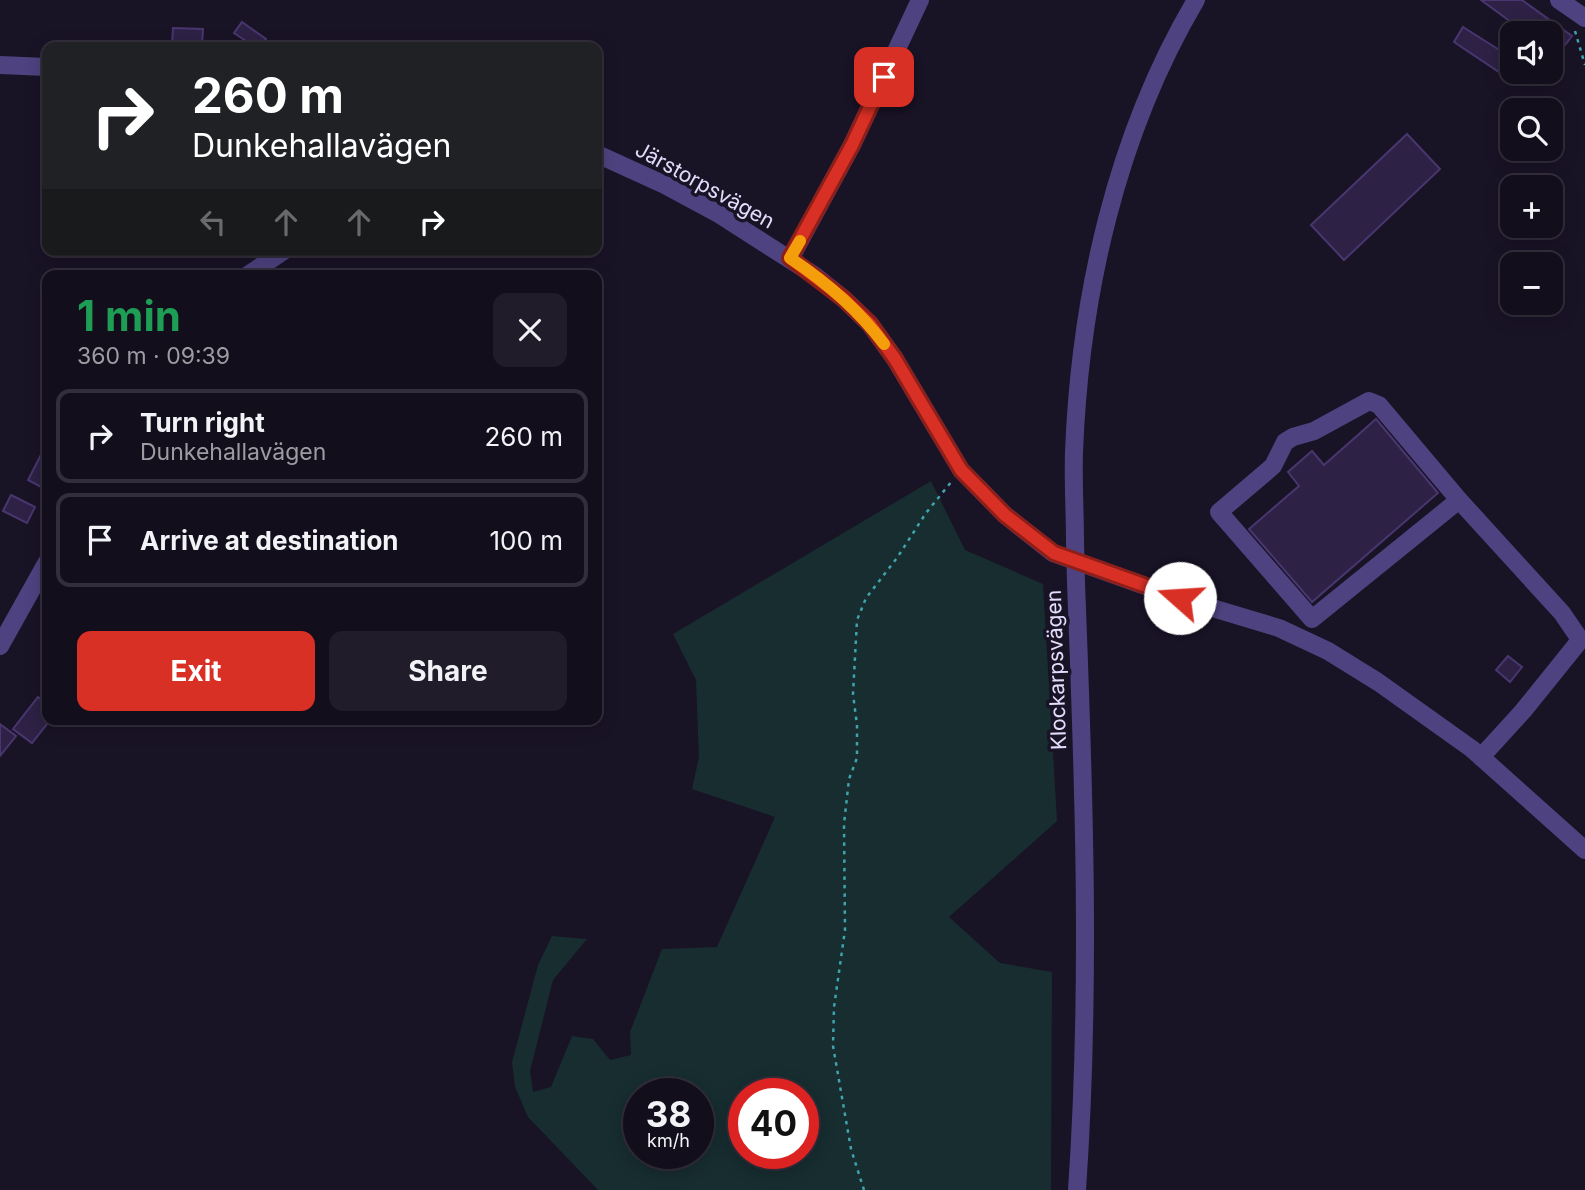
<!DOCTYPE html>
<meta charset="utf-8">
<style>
body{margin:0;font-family:Inter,sans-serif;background:#201c29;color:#f1f3f6;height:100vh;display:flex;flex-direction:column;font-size:26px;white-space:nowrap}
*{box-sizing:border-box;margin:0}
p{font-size:23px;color:#9d9ca3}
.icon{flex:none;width:38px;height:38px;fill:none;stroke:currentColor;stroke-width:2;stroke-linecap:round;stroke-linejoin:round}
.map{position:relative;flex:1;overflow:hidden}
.panel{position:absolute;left:42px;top:270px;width:560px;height:455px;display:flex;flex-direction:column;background:#130e1c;border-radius:14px;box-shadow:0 4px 18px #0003,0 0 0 2px #322e3b}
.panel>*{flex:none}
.hud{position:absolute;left:42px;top:42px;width:560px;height:214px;border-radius:14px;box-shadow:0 4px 18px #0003,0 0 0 2px #322e3b;background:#202124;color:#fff;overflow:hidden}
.fabs{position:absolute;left:1500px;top:21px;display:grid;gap:14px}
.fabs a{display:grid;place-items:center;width:63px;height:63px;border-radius:14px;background:#130e1c;box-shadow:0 4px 18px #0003,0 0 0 2px #322e3b;font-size:35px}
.speed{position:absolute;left:623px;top:1078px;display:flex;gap:14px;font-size:35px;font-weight:700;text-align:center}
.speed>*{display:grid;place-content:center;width:91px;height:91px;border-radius:50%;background:#130e1c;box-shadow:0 4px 18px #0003,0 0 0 2px #322e3b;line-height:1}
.speed small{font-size:18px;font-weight:400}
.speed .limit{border:10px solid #d22;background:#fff;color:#111}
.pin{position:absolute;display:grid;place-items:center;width:60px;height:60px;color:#fff;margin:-30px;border-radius:14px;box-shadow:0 4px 10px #0006}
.me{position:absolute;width:77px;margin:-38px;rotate:289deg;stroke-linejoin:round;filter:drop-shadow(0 0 5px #0008)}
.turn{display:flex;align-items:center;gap:24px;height:147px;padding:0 35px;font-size:32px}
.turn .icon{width:91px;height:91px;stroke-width:2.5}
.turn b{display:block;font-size:49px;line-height:60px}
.lanes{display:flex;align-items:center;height:66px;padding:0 35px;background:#0003;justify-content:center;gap:35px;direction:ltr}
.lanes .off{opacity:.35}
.round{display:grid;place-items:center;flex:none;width:74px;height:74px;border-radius:14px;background:#201c29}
.head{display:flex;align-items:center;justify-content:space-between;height:119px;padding:0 35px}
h1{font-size:42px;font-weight:700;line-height:52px;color:#1e9e55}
.primary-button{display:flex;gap:14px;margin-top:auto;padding:14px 35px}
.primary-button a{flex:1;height:80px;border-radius:14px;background:#d93025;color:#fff;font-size:28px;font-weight:700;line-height:80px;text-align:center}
.primary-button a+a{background:#201c29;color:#f1f3f6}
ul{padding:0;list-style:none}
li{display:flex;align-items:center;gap:21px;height:94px;margin:0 14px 10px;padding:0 21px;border:4px solid #322e3b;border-radius:14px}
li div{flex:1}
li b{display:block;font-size:26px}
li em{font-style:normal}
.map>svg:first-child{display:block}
</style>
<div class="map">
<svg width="1585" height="1190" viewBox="0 0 1585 1190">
<rect width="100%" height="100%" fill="#191326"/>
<path fill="#172d30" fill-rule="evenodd" d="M931,481L965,550L1043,584L1057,821L949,917L1000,963L1052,972L1051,1190H598L528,1117L515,1087L512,1062L538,965L552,936L587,939L553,980L530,1071L533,1092L551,1087L572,1036L593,1039L610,1060L631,1055L630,1032L662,949L717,947L775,817L692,789L699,757L696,680L673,634ZM639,1094H698V1153H639ZM744,1094H803V1153H744Z"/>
<g fill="#2d2145" stroke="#49366f" stroke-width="2">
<polygon points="1481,0 1522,0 1572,36 1550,64 1550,33 1526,33"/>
<polygon points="242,22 266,39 260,47 255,47 234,33"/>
<polygon points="1463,27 1512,58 1512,65 1505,76 1454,42"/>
<polygon points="173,28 203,29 202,46 172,44"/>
<polygon points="1407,134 1440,169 1344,260 1311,225"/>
<polygon points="1376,419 1438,493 1312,602 1249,529 1299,486 1288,472 1312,451 1324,465"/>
<polygon points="47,443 47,490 28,480"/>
<polygon points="11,495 35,507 27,523 3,511"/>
<polygon points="1508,656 1522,667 1510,682 1496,670"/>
<polygon points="38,697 47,704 47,724 32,743 13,729"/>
<polygon points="0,724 16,736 0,756"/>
</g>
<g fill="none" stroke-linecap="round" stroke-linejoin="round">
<g stroke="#3fa4ad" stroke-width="2.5" stroke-dasharray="3.5 5" stroke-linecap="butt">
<polyline points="1575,31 1585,65"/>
<polyline points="864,1190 851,1149 833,1046 834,1007 845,930 844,824 849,779 857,758 857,725 853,694 857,620 866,598 897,558 926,513 952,481"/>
</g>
<g stroke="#4e4380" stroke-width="18">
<polyline points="1559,0 1585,18"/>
<polyline points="0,65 47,67"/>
<polyline points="597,154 665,185 717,213 814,275 844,299 870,324 895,359 961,470 1005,515 1053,553 1179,598 1279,628 1328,651 1378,682 1472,749 1585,850"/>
<polyline points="790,259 852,145 920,0"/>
<polyline points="248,275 285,250"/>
<polygon points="1369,401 1379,405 1459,500 1312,619 1219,512 1273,466 1285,442 1293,437 1314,431"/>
<polyline points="1459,500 1562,613 1579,638 1577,644 1523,711 1481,757"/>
<path d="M1075,542C1075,512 1073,482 1074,452C1080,297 1116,135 1196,0"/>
<path d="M1076,583C1084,786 1091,988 1077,1190"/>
<polyline points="0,646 47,562"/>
</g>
<polyline stroke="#4e4380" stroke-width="18" points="1075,542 1076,583"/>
</g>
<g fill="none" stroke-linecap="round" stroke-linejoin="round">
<g stroke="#8d1f18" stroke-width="18">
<polyline id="route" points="884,77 852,145 790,258 844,299 870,324 895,359 961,470 1005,515 1054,553 1180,598"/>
</g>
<use href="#route" stroke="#d93025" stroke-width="12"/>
<path stroke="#f59e0b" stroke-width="12" d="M800,241L790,258C826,282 858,309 884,344"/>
</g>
<g text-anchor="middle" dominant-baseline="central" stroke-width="7" stroke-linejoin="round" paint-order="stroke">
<g font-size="21" fill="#e4dcfb" stroke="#191326">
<text transform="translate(705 185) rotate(29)">Järstorpsvägen</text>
<text transform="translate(1056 670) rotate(-92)">Klockarpsvägen</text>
</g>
</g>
</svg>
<div class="fabs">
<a><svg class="icon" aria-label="sound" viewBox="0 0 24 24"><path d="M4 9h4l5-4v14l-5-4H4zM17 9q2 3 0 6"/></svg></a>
<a><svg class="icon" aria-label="search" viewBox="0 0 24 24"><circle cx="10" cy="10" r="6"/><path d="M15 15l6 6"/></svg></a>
<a>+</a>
<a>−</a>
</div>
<div class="speed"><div>38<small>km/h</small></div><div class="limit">40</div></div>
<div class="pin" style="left:884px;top:77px;background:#d93025"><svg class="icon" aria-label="arrive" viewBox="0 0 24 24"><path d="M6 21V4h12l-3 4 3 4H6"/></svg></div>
<svg class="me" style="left:1180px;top:598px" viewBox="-20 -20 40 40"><circle r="19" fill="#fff"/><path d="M0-13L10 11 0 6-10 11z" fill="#d93025"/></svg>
<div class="hud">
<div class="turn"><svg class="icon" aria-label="right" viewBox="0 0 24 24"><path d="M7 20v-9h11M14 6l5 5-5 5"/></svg><div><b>260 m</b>Dunkehallavägen</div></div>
<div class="lanes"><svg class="icon off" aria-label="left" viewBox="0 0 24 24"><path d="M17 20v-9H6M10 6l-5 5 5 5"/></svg><svg class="icon off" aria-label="ahead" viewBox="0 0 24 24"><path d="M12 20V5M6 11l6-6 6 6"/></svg><svg class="icon off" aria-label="ahead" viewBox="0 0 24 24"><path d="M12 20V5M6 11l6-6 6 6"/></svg><svg class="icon" aria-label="right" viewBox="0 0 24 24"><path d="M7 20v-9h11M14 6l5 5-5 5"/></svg></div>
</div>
<section class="panel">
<div class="head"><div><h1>1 min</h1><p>360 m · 09:39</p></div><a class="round"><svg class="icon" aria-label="close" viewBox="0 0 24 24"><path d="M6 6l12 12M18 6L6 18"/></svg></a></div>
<ul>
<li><svg class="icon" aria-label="right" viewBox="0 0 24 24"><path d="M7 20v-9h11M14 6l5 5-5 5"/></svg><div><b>Turn right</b><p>Dunkehallavägen</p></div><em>260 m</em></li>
<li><svg class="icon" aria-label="arrive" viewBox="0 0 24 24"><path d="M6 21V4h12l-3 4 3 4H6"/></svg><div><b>Arrive at destination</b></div><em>100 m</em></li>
</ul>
<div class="primary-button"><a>Exit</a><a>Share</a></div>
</section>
</div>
